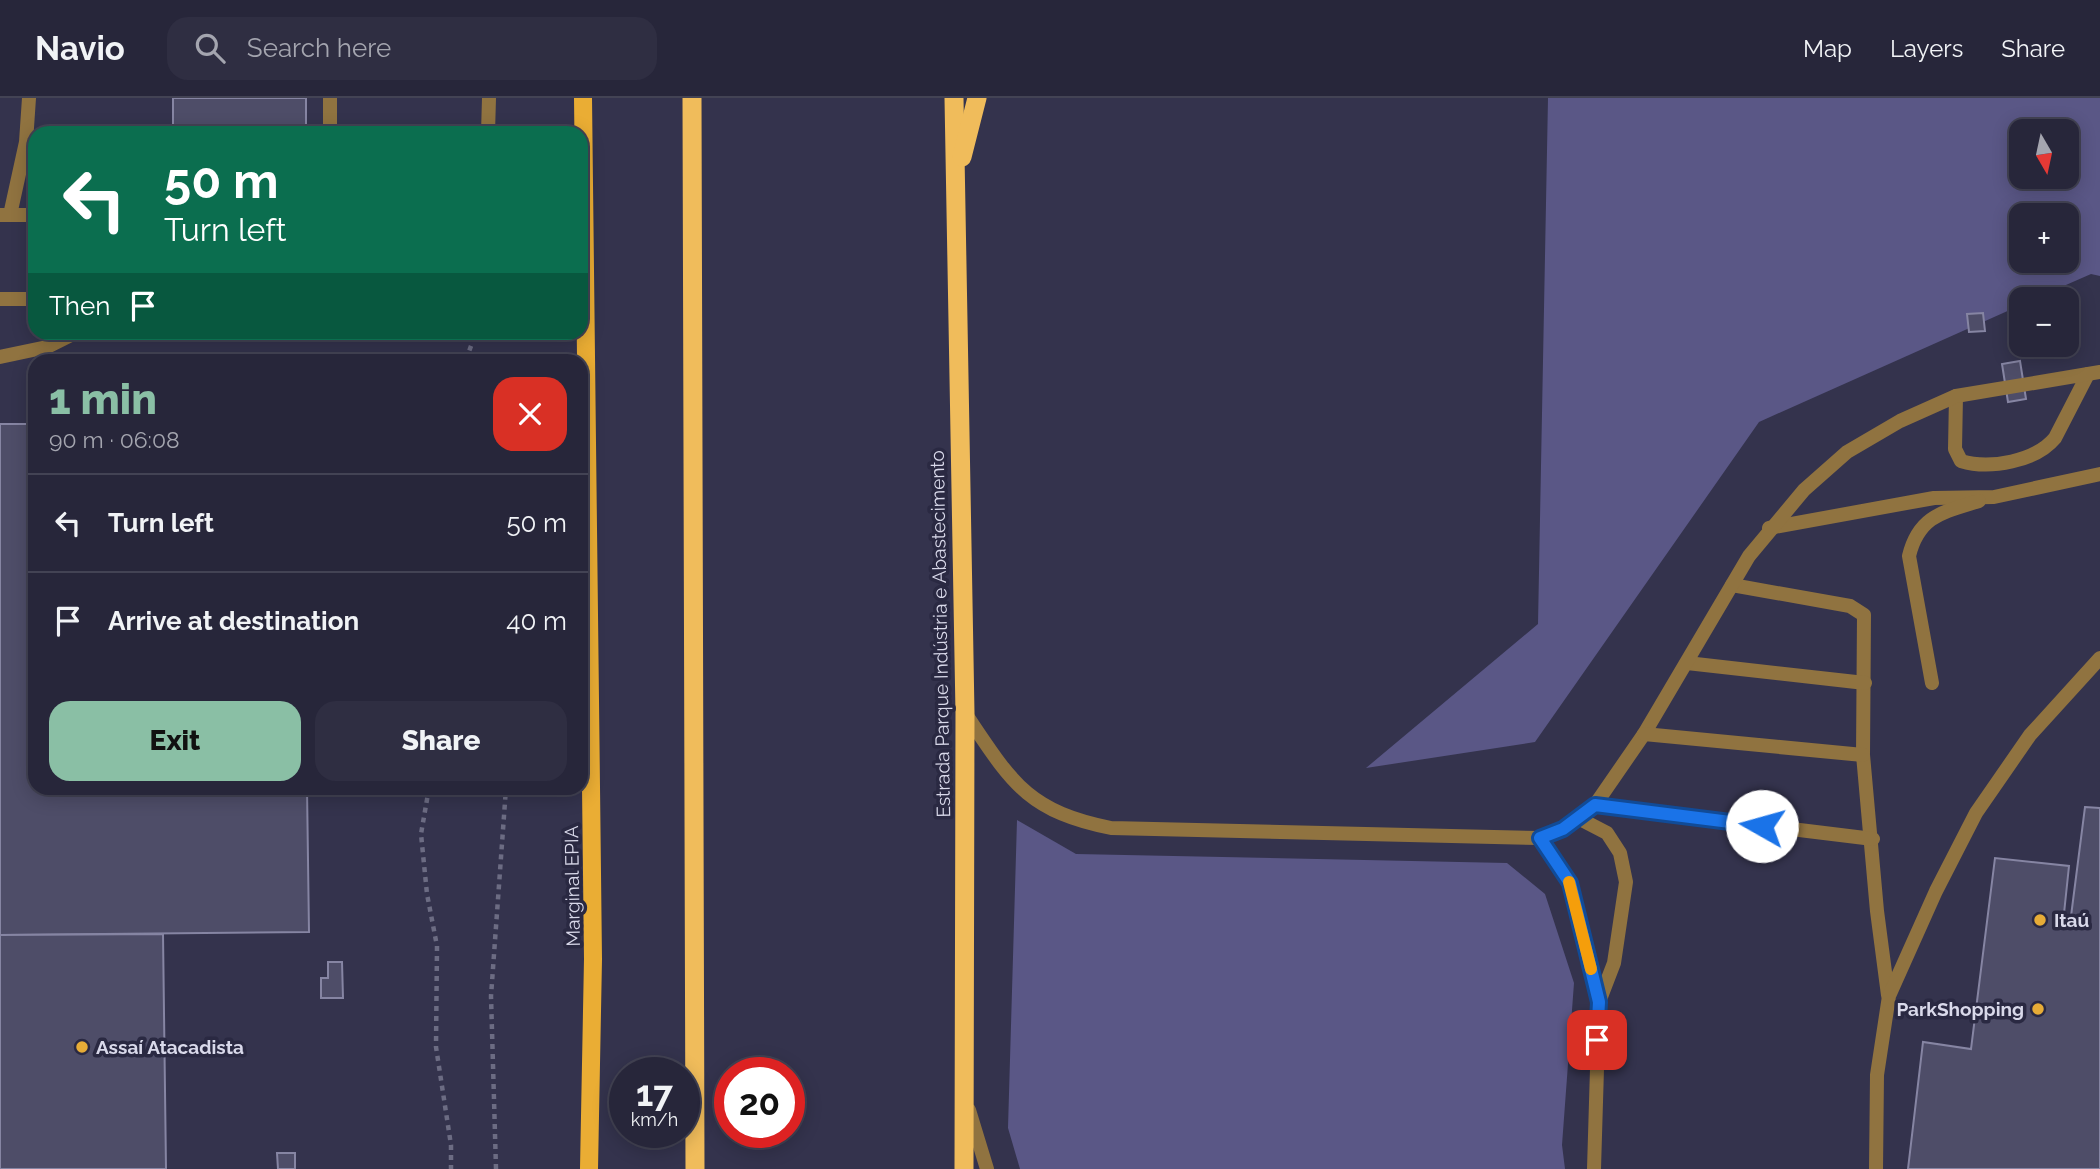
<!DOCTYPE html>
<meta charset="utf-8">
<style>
body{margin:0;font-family:Raleway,sans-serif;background:#2f2e42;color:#f1f3f6;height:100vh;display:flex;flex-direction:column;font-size:26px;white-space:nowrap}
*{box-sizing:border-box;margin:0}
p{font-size:23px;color:#a4a5af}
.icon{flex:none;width:38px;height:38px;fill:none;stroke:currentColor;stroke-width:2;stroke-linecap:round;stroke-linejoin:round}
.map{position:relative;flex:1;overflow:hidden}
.drawer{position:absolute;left:28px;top:256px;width:560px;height:441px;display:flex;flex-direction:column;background:#27263a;border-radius:21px;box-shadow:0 4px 18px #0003,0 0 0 2px #434354}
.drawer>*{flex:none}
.banner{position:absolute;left:28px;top:28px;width:560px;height:214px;border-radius:21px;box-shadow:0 4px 18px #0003,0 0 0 2px #434354;background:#0b6e4f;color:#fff;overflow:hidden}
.needle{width:46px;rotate:171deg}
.buttons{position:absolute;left:2009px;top:21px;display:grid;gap:14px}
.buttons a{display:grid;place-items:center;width:70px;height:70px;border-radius:14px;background:#27263a;box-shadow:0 4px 18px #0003,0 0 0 2px #434354;font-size:35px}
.speed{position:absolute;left:609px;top:959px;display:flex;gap:14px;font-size:35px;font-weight:700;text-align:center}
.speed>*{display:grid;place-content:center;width:91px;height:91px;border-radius:50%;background:#27263a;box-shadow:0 4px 18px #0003,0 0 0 2px #434354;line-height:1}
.speed small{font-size:18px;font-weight:400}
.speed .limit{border:10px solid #d22;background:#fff;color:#111}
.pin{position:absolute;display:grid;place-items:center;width:60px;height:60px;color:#fff;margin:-30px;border-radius:14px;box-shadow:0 4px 10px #0006}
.me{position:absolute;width:77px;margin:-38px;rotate:277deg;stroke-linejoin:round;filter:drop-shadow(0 0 5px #0008)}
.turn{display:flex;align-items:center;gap:24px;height:147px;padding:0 21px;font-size:32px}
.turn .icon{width:91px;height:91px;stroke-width:2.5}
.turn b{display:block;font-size:49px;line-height:60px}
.then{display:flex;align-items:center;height:66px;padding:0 21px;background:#0003;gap:14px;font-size:26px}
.round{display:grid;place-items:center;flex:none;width:74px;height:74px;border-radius:21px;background:#2f2e42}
.overview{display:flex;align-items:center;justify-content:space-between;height:119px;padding:0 21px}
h1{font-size:42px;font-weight:800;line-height:52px;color:#8abfa5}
.button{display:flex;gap:14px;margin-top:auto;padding:14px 21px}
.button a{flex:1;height:80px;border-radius:21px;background:#8abfa5;color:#111;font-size:28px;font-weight:800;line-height:80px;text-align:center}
.button a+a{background:#2f2e42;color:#f1f3f6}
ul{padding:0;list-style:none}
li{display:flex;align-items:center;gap:21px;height:98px;padding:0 21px;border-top:2px solid #434354}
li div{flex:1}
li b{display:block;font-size:26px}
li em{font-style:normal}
header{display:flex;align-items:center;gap:42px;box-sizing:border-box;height:98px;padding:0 35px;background:#27263a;border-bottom:2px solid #434354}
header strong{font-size:33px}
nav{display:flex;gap:38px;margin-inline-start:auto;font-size:24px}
.search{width:490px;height:63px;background:#2f2e42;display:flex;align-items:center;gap:18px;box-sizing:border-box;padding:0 24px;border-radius:21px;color:#a4a5af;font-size:26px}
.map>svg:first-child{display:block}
</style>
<header>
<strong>Navio</strong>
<div class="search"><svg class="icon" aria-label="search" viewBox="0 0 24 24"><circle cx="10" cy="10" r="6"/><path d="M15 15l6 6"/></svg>Search here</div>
<nav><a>Map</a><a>Layers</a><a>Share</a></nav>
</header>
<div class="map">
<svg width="2100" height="1071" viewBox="0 0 2100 1071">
<rect width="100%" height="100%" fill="#34334d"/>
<g fill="#5a5786" fill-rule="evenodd">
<path d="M1548,0H2100V178L2091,176L2034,201H2021V207L1759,324L1535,644L1366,670L1538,526ZM2021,33H2067V79H2021ZM2021,117H2067V163H2021Z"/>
<polygon points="1017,722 1076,756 1507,765 1545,796 1574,885 1562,1047 1565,1071 1020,1071 1008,1030"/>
</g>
<g fill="#4e4d68" stroke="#8685a3" stroke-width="2">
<rect x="173" y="0" width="133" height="35"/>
<polygon points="1983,215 1985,233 1969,234 1967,216"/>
<polygon points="2020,263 2026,301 2008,304 2002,266"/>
<polygon points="0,326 35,326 35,690 307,690 309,834 0,837"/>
<polygon points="2085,709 2100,710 2100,1071 1908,1071 1923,944 1971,951 1995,760 2069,768 2063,825 2070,826"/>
<polygon points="163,836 166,1071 0,1071 0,837"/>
<polygon points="328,864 342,864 343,900 321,900 321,880 328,880"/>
<polygon points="277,1055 295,1055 295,1071 278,1071"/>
</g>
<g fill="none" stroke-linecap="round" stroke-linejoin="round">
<g stroke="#6c6c83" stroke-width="4.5" stroke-dasharray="5 5" stroke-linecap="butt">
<polyline points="466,262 476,234"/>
<polyline points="429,690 421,736 427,796 437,848 436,949 451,1047 451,1071"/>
<polyline points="496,1071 491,898 506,690"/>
</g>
<g stroke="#907340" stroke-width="14">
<polyline points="330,0 330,35"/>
<polyline points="488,35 489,0"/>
<polyline points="10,117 26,44 29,0"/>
<polyline points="0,259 47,249 77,234"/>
<path d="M1956,298L1955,351L1961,363C1990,372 2036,363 2055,340L2088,276"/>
<polyline points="1769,430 1934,400 1994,399 2100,376"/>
<polyline points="1732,487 1850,508 1864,517 1863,657 1877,813 1888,897"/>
<polyline points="1687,565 1865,585"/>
<path d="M1932,585L1909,458C1919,417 1944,414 1979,403"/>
<path d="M965,615C1011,683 1026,713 1111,730L1540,740L1563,731L1595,707L1644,636L1749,458L1804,392L1847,354L1900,323L1956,298L2100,274"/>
<polyline points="1644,636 1863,657"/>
<polyline points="1595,707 1873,741"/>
<polyline points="1580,721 1607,735 1620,755 1626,784 1614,865 1599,904 1594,1071"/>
<polyline points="1540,740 1570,785 1599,904"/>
<polyline points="1876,1071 1877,977 1889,898 1936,793 1976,715 2030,637 2100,560"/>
</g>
<g stroke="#907340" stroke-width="14">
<polyline points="0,117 35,117"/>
<polyline points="0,201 35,201"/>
<polyline points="969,1012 987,1071"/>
</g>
<polyline stroke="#eaad34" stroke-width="18" points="583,0 593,861 589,1071"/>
<g stroke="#f0bc5b" stroke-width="19">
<polyline points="692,0 695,1071"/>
<polyline points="954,0 965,615 964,1071"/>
<polyline points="962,59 977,0"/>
</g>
</g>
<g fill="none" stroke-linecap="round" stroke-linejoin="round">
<g stroke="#114b97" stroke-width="18">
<polyline id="route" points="1597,942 1599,904 1570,785 1540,740 1563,731 1595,707 1762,728"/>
</g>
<use href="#route" stroke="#1a73e8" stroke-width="12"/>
<polyline stroke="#f59e0b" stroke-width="12" points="1569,784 1591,871"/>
</g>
<g fill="#e7ac37" stroke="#2a2942" stroke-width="2.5">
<circle cx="2040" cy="822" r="7"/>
<circle cx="2038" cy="911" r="7"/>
<circle cx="82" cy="949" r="7"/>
</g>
<g text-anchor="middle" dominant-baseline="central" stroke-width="7" stroke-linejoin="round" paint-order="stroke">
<g font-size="19" fill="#d9d9ea" stroke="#2a2942">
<text transform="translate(940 536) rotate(-91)">Estrada Parque Indústria e Abastecimento</text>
<text transform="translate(572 788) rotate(-91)">Marginal EPIA</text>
</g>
<g font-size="19" font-weight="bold" fill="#d9d9ea" stroke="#2a2942" text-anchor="start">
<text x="2054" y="822">Itaú</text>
<text x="2024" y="911" text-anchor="end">ParkShopping</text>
<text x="96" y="949">Assaí Atacadista</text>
</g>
</g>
</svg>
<div class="buttons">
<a><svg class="needle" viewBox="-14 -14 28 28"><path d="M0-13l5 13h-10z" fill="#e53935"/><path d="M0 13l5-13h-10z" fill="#a4a5af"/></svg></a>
<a>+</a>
<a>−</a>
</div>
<div class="speed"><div>17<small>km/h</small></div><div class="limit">20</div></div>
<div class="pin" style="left:1597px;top:942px;background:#d93025"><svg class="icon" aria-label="arrive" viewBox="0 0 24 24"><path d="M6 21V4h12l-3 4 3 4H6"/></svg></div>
<svg class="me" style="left:1762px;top:728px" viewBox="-20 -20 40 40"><circle r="19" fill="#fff"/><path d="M0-13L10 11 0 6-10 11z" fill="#1a73e8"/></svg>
<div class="banner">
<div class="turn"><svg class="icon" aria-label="left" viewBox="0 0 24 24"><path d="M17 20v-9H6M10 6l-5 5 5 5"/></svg><div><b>50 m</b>Turn left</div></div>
<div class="then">Then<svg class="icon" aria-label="arrive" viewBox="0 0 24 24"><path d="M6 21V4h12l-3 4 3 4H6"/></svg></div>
</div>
<section class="drawer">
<div class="overview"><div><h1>1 min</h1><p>90 m · 06:08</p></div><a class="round" style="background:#d93025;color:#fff"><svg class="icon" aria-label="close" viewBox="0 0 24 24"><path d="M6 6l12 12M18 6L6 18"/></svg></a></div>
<ul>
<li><svg class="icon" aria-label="left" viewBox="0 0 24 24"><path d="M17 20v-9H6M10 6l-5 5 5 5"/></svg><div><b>Turn left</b></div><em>50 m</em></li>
<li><svg class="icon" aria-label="arrive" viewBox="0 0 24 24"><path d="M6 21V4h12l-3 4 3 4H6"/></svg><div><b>Arrive at destination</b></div><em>40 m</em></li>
</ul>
<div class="button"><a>Exit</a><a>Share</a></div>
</section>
</div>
